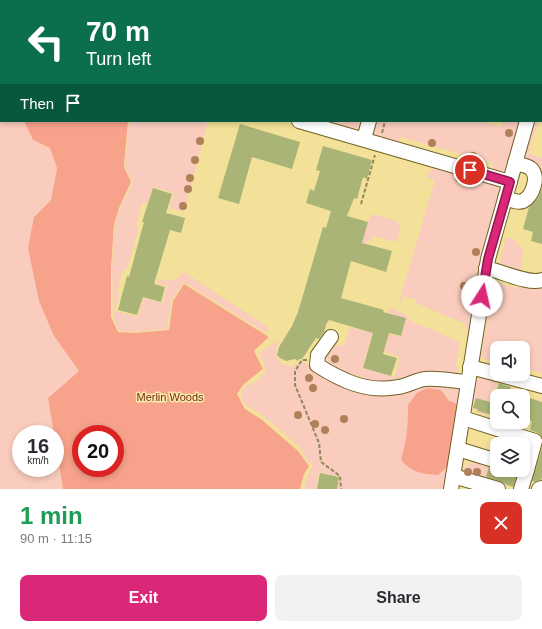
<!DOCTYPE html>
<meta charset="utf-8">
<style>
body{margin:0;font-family:Arial,sans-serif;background:#f2f2f3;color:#2b2b33;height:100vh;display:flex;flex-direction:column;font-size:15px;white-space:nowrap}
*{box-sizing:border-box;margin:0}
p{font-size:13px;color:#7c7c81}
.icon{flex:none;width:22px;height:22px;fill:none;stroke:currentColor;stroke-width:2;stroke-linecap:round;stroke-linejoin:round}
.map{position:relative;height:489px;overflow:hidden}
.side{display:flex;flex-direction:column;background:#fff;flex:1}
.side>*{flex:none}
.banner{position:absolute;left:0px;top:0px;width:542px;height:122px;box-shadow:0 2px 6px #0003;background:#0b6e4f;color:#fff;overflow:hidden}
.controls{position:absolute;left:490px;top:341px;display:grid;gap:8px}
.controls a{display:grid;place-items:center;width:40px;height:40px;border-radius:8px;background:#fff;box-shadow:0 2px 6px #0003;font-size:20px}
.speed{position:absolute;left:12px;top:425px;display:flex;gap:8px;font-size:20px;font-weight:700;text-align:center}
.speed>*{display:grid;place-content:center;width:52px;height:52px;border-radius:50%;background:#fff;box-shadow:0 2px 6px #0003;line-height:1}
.speed small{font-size:10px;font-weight:400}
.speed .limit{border:6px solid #d22;background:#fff;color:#111}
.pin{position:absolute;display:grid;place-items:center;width:34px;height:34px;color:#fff;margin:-17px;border:2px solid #fff;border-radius:50%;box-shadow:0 1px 4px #0007}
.me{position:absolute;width:44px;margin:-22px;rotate:10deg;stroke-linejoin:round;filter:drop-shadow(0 0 3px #0008)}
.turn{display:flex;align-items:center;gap:14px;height:84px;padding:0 20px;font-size:18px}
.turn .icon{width:52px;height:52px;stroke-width:2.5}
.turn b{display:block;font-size:28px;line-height:34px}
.then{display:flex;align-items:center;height:38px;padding:0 20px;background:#0003;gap:8px;font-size:15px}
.round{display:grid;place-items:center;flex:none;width:42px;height:42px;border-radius:8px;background:#f2f2f3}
.headline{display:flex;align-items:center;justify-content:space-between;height:68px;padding:0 20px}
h1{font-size:24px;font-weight:700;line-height:30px;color:#1e9e55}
.button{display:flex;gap:8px;margin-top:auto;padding:8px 20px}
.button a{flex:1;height:46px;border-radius:8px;background:#db2777;color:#fff;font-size:16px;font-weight:700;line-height:46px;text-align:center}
.button a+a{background:#f2f2f3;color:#2b2b33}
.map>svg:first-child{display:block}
</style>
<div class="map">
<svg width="542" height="489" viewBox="0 0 542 489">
<rect width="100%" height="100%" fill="#faebaa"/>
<path fill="#f3e199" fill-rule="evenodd" d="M123,0H542V489H300L304,474L309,465L298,451L261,419L245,409L237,394L243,385L263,370L254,351L269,337L173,301L169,330L134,333L118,332L111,317V268L114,225L119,208L131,182L124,167L128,121H541V1H123ZM497,348H523V374H497ZM497,396H523V422H497ZM497,444H523V470H497Z"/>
<g fill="#faccbe">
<polygon points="207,0 343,0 207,1"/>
<polygon points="0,79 1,121 24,121 33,140 50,148 57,168 51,200 34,217 54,336 79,371 48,398 54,434 21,434 21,468 55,468 55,440 63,489 0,489"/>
<path d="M129,121H208L184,212L170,208L174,193L153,187L147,204L142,203L136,226L139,227L127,269H123L117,293H120L115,311L138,317L143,298L163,303L167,286L156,283L157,279C169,281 176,282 184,272L269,328L266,333L183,282L172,300L167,329L133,332L119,331L113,317L112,268L115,225L120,208L133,182L125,167Z"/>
<polygon points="316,121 363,121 358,128 349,130"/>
<path d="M373,121H483L501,127L503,121H522L508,168L499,173L491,172L493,163L400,137L397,145C382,139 372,141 373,121Z"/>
<polygon points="534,121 539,121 528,153 542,158 541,169 529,165 524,161 523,155"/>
<polygon points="434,167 496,184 500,191 471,328 469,330 466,330 466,324 463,323 416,303 416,300 403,296 401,303 399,302 435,180 426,177 429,171"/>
<path d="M372,214L397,221C403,227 398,235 396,242L374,236L372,241L368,240L366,244L362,242L368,222Z"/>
<polygon points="506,237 515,240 523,250 521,268 517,273 499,265"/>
<polygon points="521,281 542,283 542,373 523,368 523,348 497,348 497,363 486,360 479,356 478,349 482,349 494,282 518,288"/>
<path d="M390,307L410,317L409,320L460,342L456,364L459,374L426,376L421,372L405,378L401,383H365L363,377L345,373L329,366C325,357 330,350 337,345L344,346L350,327L372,333L362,368L395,377L399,359L398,356L384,352L388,338L386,337L385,333L401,337L406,318L388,313Z"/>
<path d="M281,339C266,361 290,373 302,361L338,384L455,386L459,390L460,396L446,489H337L339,477L319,472L316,489H304L306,480L313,464L308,462L300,448L282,432L261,414L248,407L242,401L241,391L245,386C255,383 261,379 266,370L264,363L258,353Z"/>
<path d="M482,376L499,379L493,399L491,401L488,413L485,415L478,412L473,408C473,404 474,399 474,395C473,384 471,382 482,376Z"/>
<polygon points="476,462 489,464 485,482 469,478 462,470 470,463"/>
</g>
<g fill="#f7a28b" fill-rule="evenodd">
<polygon points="0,0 123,0 1,1 1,81"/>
<path d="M24,121H128L124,167L131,182L119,208L114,225L111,268V317L118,332L134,333L169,330L173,301L184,284L269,337L254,351L263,369L243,385L237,394L245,409L261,419L298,451L309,466L304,474L300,489H63L48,398L79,371L54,336L39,301L28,248L34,217L51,200L57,168L50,148L33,140ZM81,434H115V468H81Z"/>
<path d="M427,388L441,390L449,401L455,403L458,408L447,467L438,475C423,474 409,472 401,459C407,441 408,424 408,405L417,393Z"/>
</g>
<g fill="#a9b476">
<polygon points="240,124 300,142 292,169 252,157 239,204 218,198"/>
<polygon points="323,146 372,160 367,179 363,177 357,199 354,198 347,216 368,222 362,243 392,251 386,272 351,261 341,298 384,310 383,312 406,318 401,336 389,333 383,354 397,358 391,376 363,368 373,333 329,320 328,322 327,322 324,332 319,339 316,338 302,359 299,359 298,361 295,359 286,361 280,358 277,355 279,347 292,326 298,312 323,227 326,228 331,211 306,203 310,189 314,191 320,171 316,170"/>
<polygon points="153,188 172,194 166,213 185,218 181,233 170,230 154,284 165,287 161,302 143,297 137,315 118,310 127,276 129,277 144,222 142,222"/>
<polygon points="542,188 542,244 531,241 533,232 523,229 529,207 537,199"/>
<polygon points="499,383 511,387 508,396 495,396"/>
<polygon points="523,396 542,402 542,437 538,433 530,430 532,421 523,419"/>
<polygon points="476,398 497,404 497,416 477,411 478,409 473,408"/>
<polygon points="542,448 542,477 541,480 535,482 532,481"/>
<polygon points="489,467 517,475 513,487 505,484 500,481 486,477"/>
<polygon points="320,473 339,477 337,489 317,489"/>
</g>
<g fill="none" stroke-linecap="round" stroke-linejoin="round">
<g stroke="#706122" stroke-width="16">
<g id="minor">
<polyline points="497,0 500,1"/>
<polyline points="203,1 203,0"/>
<polyline points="404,1 404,0"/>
<polyline points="541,13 542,13"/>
<polyline points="541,74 542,70"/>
<polyline points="299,121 510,182"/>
<polyline points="364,139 369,121"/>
<path d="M505,198C511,200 518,203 523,201C533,196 540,175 530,168C526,165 520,165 515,163"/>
<path d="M486,268C501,271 529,285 542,280"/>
<path d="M331,337L318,355L317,365C342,381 368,393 398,387C407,386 416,380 425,379C439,378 454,381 468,382"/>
<polyline points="470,367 497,374"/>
<polyline points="497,374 542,386"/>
<polyline points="463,418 535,441 527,470 523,468"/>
<polyline points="458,449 497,461"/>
<polyline points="453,476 498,489"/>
<polyline points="451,489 488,259 527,121"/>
<polyline points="521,489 527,470"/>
<polyline points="539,489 542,488"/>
</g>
</g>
<g stroke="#94895b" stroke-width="2" stroke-dasharray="4 2" stroke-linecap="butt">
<polyline points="419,1 420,0"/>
<polyline points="541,53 542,49"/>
<polyline points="382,133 385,121"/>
<polyline points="361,204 375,155"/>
<polyline points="307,360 302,360 295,371 295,385 319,443 321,462 340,476 341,489"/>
</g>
<use href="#minor" stroke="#fff" stroke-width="14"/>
</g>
<g fill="#b08158">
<circle cx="509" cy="133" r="4"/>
<circle cx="200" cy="141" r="4"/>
<circle cx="432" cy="143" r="4"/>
<circle cx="473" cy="156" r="4"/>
<circle cx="195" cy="160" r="4"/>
<circle cx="190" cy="178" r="4"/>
<circle cx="459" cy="178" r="4"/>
<circle cx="188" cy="189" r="4"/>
<circle cx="183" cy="206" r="4"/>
<circle cx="476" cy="252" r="4"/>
<circle cx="464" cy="286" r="4"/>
<circle cx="335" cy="359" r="4"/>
<circle cx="309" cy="378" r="4"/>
<circle cx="313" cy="388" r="4"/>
<circle cx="298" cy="415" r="4"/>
<circle cx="344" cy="419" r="4"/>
<circle cx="315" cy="424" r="4"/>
<circle cx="325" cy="430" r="4"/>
<circle cx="468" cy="472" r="4"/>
<circle cx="477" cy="472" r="4"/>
</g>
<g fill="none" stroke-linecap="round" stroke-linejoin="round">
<g stroke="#8e194d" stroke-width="10">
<polyline id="route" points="470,170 510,182 488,259 482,296"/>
</g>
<use href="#route" stroke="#db2777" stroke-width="7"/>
</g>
<g text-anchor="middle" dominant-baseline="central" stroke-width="3" stroke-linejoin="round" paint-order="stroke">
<g font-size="11" fill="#742a15" stroke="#faebaa">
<text x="170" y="397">Merlin Woods</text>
</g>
</g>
</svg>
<div class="controls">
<a><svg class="icon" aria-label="sound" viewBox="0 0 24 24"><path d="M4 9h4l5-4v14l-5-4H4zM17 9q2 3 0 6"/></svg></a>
<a><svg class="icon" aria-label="search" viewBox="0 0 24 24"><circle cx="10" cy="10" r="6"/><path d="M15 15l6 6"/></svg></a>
<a><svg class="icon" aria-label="layers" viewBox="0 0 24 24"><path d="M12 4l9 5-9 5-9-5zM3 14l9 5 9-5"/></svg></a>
</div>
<div class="speed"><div>16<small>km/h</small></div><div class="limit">20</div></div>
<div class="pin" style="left:470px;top:170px;background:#d93025"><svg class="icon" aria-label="arrive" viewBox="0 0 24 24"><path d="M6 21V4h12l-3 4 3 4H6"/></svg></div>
<svg class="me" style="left:482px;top:296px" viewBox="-20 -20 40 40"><circle r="19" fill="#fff"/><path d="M0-13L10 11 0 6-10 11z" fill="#db2777"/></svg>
<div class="banner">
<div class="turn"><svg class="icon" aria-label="left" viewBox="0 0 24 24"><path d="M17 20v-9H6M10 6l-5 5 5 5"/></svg><div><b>70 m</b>Turn left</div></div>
<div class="then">Then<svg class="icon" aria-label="arrive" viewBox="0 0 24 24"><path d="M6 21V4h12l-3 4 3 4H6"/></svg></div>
</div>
</div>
<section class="side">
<div class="headline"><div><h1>1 min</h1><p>90 m · 11:15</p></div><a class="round" style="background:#d93025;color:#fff"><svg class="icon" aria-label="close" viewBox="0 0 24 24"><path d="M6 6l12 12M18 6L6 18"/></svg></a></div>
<div class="button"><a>Exit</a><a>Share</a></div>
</section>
